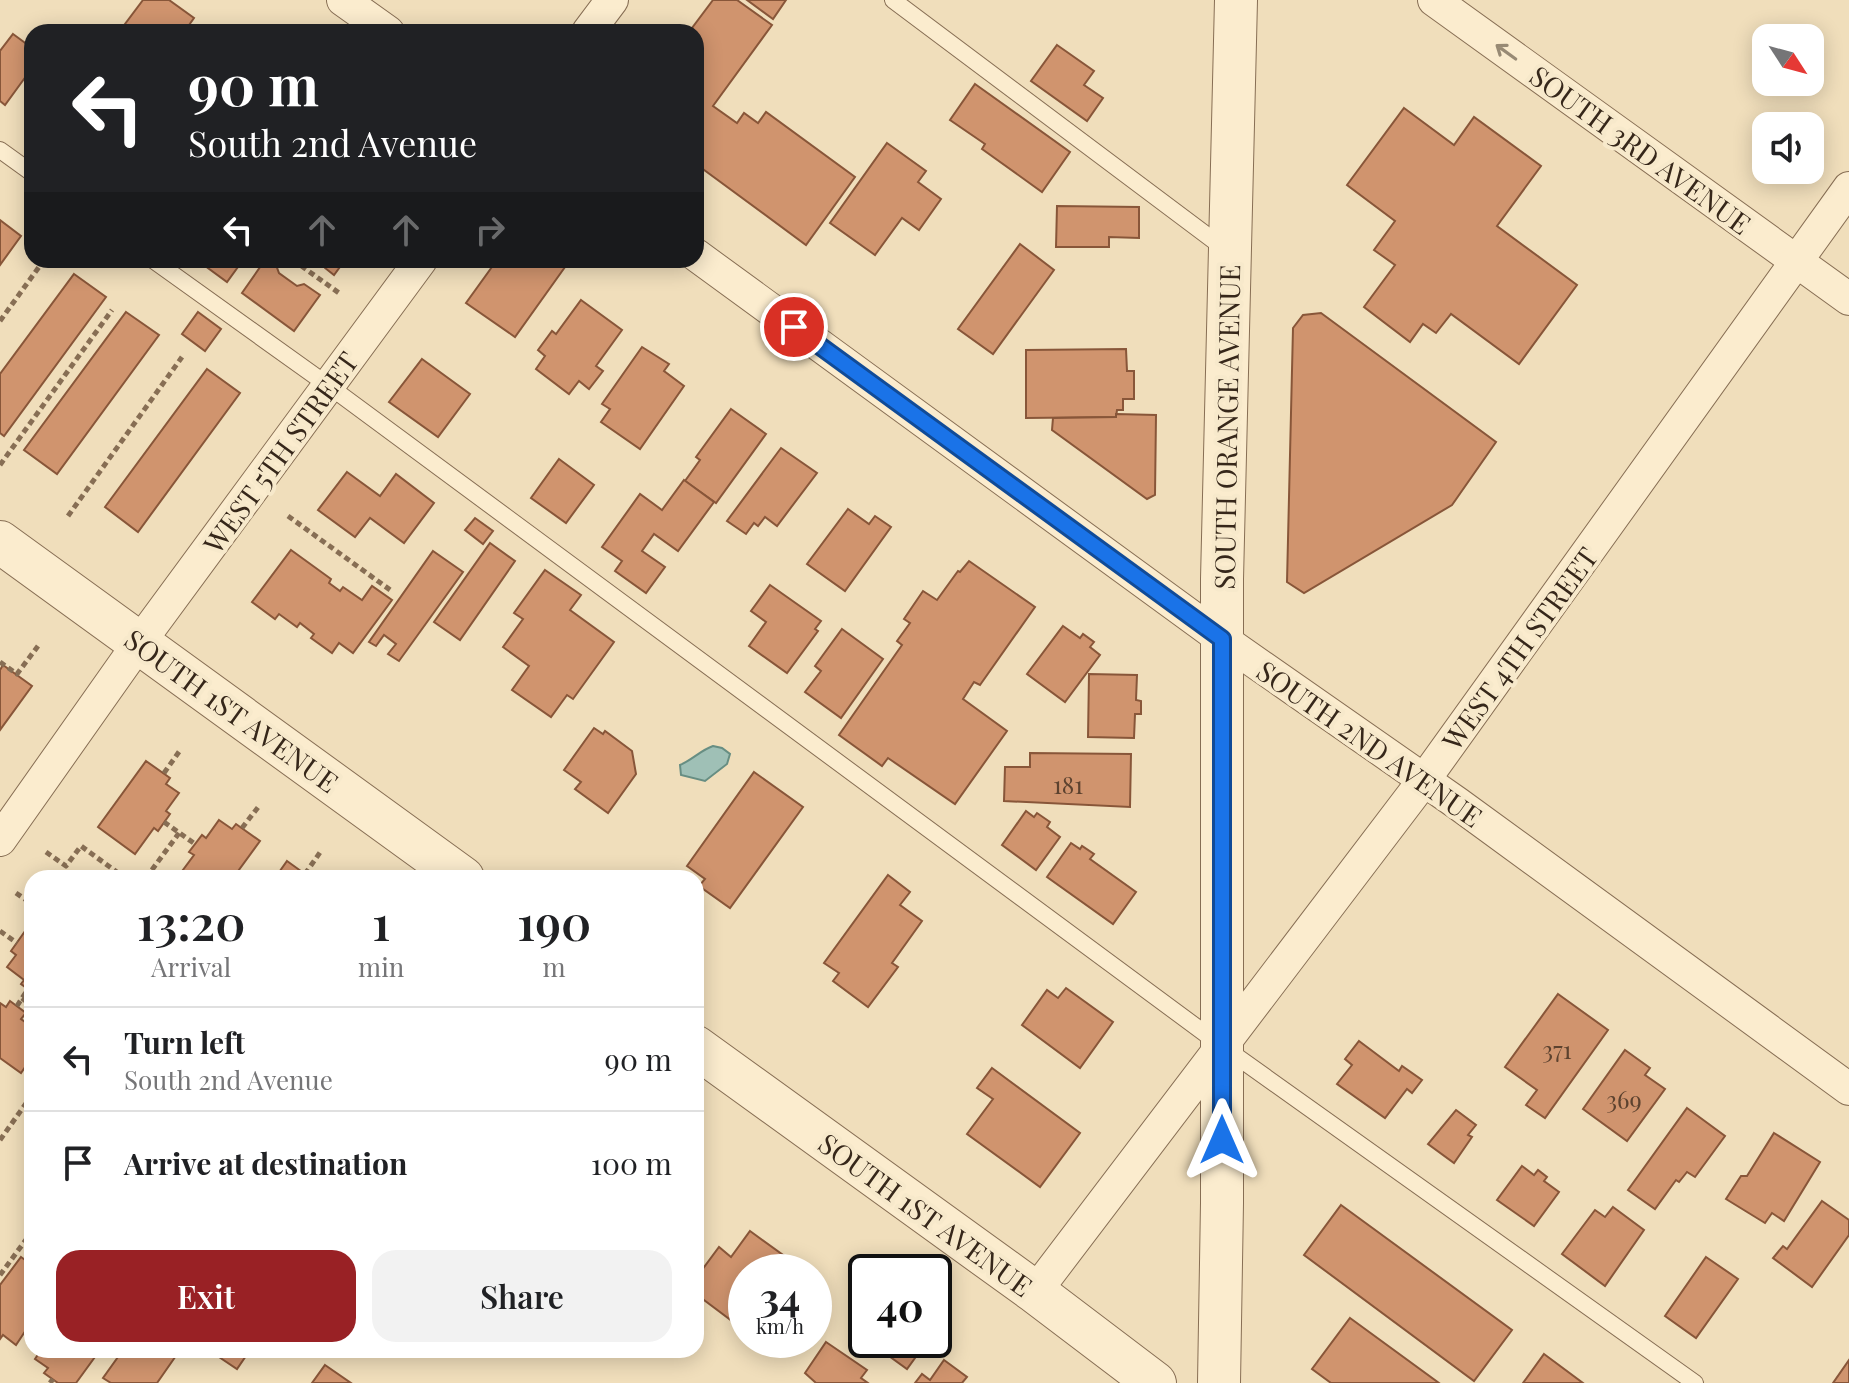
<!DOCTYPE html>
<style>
body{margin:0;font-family:"Playfair Display",serif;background:#f2f2f2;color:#202124;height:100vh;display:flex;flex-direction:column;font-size:30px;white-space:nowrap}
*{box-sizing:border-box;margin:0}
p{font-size:26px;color:#757577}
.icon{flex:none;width:44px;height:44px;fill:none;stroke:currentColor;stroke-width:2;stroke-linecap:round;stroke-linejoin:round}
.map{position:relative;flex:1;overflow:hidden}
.sheet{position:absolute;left:24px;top:870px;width:680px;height:488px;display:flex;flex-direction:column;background:#fff;border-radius:24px;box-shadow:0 4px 20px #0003}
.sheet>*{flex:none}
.hud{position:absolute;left:24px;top:24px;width:680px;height:244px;border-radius:24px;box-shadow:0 4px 20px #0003;background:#202124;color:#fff;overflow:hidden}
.needle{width:52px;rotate:126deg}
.buttons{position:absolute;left:1752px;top:24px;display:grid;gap:16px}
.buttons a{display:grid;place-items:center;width:72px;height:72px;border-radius:16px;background:#fff;box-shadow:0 4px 20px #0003;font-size:40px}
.speed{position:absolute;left:728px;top:1254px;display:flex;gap:16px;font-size:40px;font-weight:700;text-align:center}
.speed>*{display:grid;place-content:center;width:104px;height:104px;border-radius:50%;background:#fff;box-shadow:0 4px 20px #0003;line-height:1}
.speed small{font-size:20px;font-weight:400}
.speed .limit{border:4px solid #111;border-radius:12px;background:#fff;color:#111}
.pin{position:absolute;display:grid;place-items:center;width:68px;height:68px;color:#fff;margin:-34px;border:4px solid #fff;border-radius:50%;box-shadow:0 2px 8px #0007}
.me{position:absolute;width:88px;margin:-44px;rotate:0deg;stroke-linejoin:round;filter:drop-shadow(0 0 6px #0008)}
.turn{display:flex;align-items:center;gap:28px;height:168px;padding:0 32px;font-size:36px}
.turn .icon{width:104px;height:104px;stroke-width:2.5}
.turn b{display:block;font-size:56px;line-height:68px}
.lanes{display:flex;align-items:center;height:76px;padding:0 32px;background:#0003;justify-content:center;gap:40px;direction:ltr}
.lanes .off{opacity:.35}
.eta{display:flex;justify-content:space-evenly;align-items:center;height:136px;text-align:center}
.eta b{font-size:48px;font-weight:600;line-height:56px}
.action{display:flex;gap:16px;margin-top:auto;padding:16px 32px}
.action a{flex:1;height:92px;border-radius:24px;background:#992125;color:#fff;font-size:32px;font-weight:600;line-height:92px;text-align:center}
.action a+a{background:#f2f2f2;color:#202124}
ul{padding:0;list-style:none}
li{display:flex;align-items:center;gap:24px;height:104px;padding:0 32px;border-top:2px solid #e0e0e0}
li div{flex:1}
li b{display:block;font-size:30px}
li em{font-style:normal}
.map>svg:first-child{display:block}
</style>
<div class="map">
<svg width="1849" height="1383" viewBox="0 0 1849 1383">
<rect width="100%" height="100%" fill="#f0debb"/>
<path fill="#9fc0b6" stroke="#678e83" stroke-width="2" d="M713,746L722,748L730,754L727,764L705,781L681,775L680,765C692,760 701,750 713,746Z"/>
<g fill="#d0946e" stroke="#885639" stroke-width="2">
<polygon points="143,0 169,0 194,18 184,32 119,32"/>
<polygon points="713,0 737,0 772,25 713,106 737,123 744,113 758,123 766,112 855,177 806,245 696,164 696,32 689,32"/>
<polygon points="747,0 786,0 773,19"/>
<polygon points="13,34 32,48 32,68 5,105 0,101 0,51"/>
<polygon points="1057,45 1094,71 1084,85 1103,98 1087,121 1031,81"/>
<polygon points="975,84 1070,152 1042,192 982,149 985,144 950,120"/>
<polygon points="1404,108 1454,145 1474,117 1541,166 1497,226 1577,285 1519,364 1451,314 1436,333 1423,324 1410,342 1364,307 1395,265 1374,250 1395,221 1347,185"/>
<polygon points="887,143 926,171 918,182 941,199 919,230 902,218 875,255 830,223"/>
<polygon points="1057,206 1139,207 1139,238 1109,237 1109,247 1056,247"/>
<polygon points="0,220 21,236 0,265"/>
<polygon points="1020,244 1054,270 993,354 958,329"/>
<polygon points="197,260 243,260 227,282"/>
<polygon points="265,260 276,265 279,273 297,286 304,284 320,295 294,331 242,293"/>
<polygon points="322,260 345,260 334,275 325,268"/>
<polygon points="497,260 555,260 565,267 515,337 466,303"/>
<polygon points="74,274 106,297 4,436 0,433 0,374"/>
<polygon points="581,300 622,330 596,366 603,371 589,389 579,381 569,394 536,369 545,356 538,350 552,331 556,334"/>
<polygon points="126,312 159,335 57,474 24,450"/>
<polygon points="198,312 221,329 205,351 182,334"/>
<polygon points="1321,313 1496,442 1452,505 1304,593 1287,582 1293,328 1303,315"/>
<polygon points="642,347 669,364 664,371 684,386 640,449 601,422 610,409 602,404"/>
<polygon points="1126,349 1127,371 1134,371 1134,399 1123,399 1123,410 1117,410 1116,417 1026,418 1026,350"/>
<polygon points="422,359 470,394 438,437 389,402"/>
<polygon points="207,369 240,393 138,532 105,507"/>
<polygon points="731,409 766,434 716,503 685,481 700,460 696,457"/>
<polygon points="1116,414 1156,415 1155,495 1147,499 1052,430 1053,418 1116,417"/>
<polygon points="781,448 817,473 777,526 765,517 758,526 754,523 746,534 727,521"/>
<polygon points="559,459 594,485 566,523 531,498"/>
<polygon points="347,472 380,496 396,474 434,503 404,543 370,518 355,537 318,510"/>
<polygon points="684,480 714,502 678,551 654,534 642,551 665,567 646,593 615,571 622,561 602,547 640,494 662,510"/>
<polygon points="848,509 869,524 875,516 891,527 845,591 807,564"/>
<polygon points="475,518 493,531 483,544 465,530"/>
<polygon points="490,543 515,561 460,640 434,622"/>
<polygon points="291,550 331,579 329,583 340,591 343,587 362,600 372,586 392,600 353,653 339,643 332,653 311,638 314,634 300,623 297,627 279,614 275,619 252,602"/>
<polygon points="433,551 463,572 399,661 388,654 396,644 384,635 376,646 369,642"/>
<polygon points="969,561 1035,607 980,685 974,682 963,699 1007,731 955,804 888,758 882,766 839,735 902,645 897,641 910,623 904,619 923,591 937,600 958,571 960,572"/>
<polygon points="545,570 581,595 570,610 614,642 573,699 567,695 551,717 512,690 529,666 503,647 523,619 514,613"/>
<polygon points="770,585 821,621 815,629 818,631 787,673 749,646 766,622 751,611"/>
<polygon points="1063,626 1080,638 1083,634 1094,642 1090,647 1100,655 1065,702 1027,674"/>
<polygon points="842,629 883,659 841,718 805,692 821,671 815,666"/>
<polygon points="3,665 32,686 0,730 0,670"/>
<polygon points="1089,674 1137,675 1136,700 1141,701 1141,714 1135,714 1134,738 1088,737"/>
<polygon points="594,728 603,734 605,731 632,751 636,774 608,813 575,789 581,782 564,770"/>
<polygon points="1030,753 1131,754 1130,807 1004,801 1005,767 1030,767"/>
<polygon points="146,761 170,778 166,784 179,793 166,811 170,814 158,831 154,828 135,854 98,827"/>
<polygon points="754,772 803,807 730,908 699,886 705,879 687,866"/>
<polygon points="1026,811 1034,817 1037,813 1050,822 1047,827 1060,837 1036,870 1002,845"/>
<polygon points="219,820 232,829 236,824 260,841 233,878 177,878 194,855 189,852 202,835 206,838"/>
<polygon points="1071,843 1080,849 1082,846 1094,854 1090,859 1136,892 1113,924 1047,877"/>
<polygon points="287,861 305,874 310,878 275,878"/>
<polygon points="888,875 910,892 900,905 922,921 892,963 898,967 868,1007 833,981 839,973 824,963"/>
<polygon points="28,927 32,930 32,992 21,984 24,980 7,967 16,955 11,951"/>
<polygon points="1066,988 1113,1022 1080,1068 1022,1025 1047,990 1058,998"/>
<polygon points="1558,994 1608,1030 1545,1118 1526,1105 1537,1090 1505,1067"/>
<polygon points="10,1001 26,1013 21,1019 32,1027 32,1057 21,1073 0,1058 0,1003 6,1007"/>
<polygon points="1359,1041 1399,1071 1402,1066 1422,1080 1412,1093 1407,1089 1385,1118 1337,1084 1352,1065 1345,1059"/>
<polygon points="1625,1050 1650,1068 1645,1075 1665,1089 1627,1141 1583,1109"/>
<polygon points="992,1068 1080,1133 1040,1187 967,1134 993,1099 977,1088"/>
<polygon points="1687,1108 1725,1136 1695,1177 1687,1172 1679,1182 1676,1180 1655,1209 1628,1190"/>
<polygon points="1456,1110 1476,1125 1468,1135 1472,1137 1454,1163 1428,1144"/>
<polygon points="1774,1133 1820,1162 1784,1221 1772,1213 1765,1223 1726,1199 1741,1176 1747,1176"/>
<polygon points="1522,1166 1534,1175 1538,1170 1547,1177 1544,1181 1559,1192 1534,1226 1497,1200"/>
<polygon points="1822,1201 1849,1220 1849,1235 1812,1287 1773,1258 1783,1246 1787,1249"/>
<polygon points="1341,1205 1512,1330 1474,1381 1304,1255"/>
<polygon points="1613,1207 1644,1230 1605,1286 1562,1254 1595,1210 1605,1217"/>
<polygon points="750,1231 790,1260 781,1272 746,1272 746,1319 740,1327 696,1294 696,1278 719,1247 731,1257"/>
<polygon points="21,1257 32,1265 32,1330 28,1327 16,1345 3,1335 0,1339 0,1285"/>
<polygon points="1706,1257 1738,1279 1696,1338 1665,1316"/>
<polygon points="934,1306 946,1315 934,1332"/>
<polygon points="1350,1318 1439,1383 1331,1383 1312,1369"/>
<polygon points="889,1340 928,1340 907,1369 882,1351"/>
<polygon points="826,1342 867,1370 861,1378 868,1383 816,1383 805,1373"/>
<polygon points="41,1350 100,1350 76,1383 58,1383 44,1373 48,1368 35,1359"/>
<polygon points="123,1350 180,1350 157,1383 111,1383 103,1378"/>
<polygon points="219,1350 250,1350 237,1369 216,1355"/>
<polygon points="1544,1354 1583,1383 1523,1383"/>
<polygon points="944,1360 967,1377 962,1383 915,1383 922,1374 930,1380"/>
<polygon points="1849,1360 1849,1383 1833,1383"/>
<polygon points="325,1365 351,1383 312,1383"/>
</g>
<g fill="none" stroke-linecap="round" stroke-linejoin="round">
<g stroke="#876e54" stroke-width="18">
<g id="service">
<polyline points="893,0 1225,249"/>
<polyline points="0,150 32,173"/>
<polyline points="153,260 329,386 1222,1046 1695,1383"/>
</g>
</g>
<g stroke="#876e54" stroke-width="34">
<g id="minor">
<polyline points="343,0 388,32"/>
<polyline points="1434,0 1849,299"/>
<polyline points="588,32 612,0"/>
<polyline points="696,255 1222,639 1457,803 1849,1089"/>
<polyline points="0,840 139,643 421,260"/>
<polyline points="1035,1292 1424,780 1849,188"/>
</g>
</g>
<g stroke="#876e54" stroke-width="44">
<g id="tertiary">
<polyline points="0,542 463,878"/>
<polyline points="696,1047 1035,1292 1155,1383"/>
<polyline points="1219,1383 1222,1203 1222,579 1236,0"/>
</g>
</g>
<g stroke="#876e54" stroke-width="5" stroke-dasharray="6 4" stroke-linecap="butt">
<polyline points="293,260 339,293"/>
<polyline points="0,321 44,260"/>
<polyline points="0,465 112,310"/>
<polyline points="68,516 182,357"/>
<polyline points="288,516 393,592"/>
<polyline points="0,662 17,674 38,646"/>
<polyline points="164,773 181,749"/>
<polyline points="164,822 195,844"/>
<polyline points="242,828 259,806"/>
<polyline points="46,852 66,866 81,846 125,878"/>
<polyline points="305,874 321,851"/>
<polyline points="146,878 179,833"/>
<polyline points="16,893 32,904"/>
<polyline points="0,931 17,943"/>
<polyline points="22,998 32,1006"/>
<polyline points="17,1006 28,989"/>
<polyline points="0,1140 32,1095"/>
<polyline points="0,1275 28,1237 32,1236"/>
<polyline points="50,1383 53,1379"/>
</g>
<use href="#service" stroke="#fbecce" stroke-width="16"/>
<use href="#minor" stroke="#fbecce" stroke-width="32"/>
<use href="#tertiary" stroke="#fbecce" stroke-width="42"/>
</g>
<defs><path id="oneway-shaft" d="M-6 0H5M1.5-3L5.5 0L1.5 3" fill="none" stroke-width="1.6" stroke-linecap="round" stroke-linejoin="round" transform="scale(2)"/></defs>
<use stroke="#988a74" href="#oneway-shaft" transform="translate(1506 52) rotate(-144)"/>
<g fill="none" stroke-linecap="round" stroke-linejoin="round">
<g stroke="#114b97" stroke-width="20">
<polyline id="route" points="794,327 1222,639 1222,1140"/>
</g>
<use href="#route" stroke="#1a73e8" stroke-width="14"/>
</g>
<g text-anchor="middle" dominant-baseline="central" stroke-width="8" stroke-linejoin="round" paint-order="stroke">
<g font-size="24" fill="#5c422f">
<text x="1068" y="784">181</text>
<text x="1557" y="1049">371</text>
<text x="1624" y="1099">369</text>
</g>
<g font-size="28" fill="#36271a" stroke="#f7e9cb">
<text transform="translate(1641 149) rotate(36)">SOUTH 3RD AVENUE</text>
<text transform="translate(1226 427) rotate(-89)">SOUTH ORANGE AVENUE</text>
<text transform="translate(280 452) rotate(-54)">WEST 5TH STREET</text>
<text transform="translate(1519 648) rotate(-54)">WEST 4TH STREET</text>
<text transform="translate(232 710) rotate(36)">SOUTH 1ST AVENUE</text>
<text transform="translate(1370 743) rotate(35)">SOUTH 2ND AVENUE</text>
<text transform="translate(926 1214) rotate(36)">SOUTH 1ST AVENUE</text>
</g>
</g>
</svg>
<div class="buttons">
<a><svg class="needle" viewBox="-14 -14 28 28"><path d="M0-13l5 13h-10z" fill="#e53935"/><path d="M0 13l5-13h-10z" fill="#757577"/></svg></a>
<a><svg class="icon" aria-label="sound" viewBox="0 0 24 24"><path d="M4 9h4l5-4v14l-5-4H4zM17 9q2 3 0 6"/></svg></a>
</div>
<div class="speed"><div>34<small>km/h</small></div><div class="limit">40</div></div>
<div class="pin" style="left:794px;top:327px;background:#d93025"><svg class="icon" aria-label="arrive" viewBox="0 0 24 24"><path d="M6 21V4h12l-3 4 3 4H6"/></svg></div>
<svg class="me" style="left:1222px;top:1140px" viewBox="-20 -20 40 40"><path d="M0-17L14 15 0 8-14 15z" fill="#1a73e8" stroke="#fff" stroke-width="4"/></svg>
<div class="hud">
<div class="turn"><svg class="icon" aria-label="left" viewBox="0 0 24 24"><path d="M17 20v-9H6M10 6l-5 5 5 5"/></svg><div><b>90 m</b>South 2nd Avenue</div></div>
<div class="lanes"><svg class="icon" aria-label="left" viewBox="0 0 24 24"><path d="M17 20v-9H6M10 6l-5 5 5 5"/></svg><svg class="icon off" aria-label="ahead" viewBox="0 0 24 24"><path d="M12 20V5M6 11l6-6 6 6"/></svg><svg class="icon off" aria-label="ahead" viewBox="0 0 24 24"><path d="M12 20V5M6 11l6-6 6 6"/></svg><svg class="icon off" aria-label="right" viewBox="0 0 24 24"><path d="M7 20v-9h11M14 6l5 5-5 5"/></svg></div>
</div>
<section class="sheet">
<div class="eta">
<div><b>13:20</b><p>Arrival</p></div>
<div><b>1</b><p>min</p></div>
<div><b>190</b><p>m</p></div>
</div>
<ul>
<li><svg class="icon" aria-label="left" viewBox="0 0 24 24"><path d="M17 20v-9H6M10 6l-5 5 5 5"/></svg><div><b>Turn left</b><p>South 2nd Avenue</p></div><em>90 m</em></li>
<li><svg class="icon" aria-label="arrive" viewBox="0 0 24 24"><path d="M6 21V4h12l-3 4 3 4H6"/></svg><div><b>Arrive at destination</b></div><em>100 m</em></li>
</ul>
<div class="action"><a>Exit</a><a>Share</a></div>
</section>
</div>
